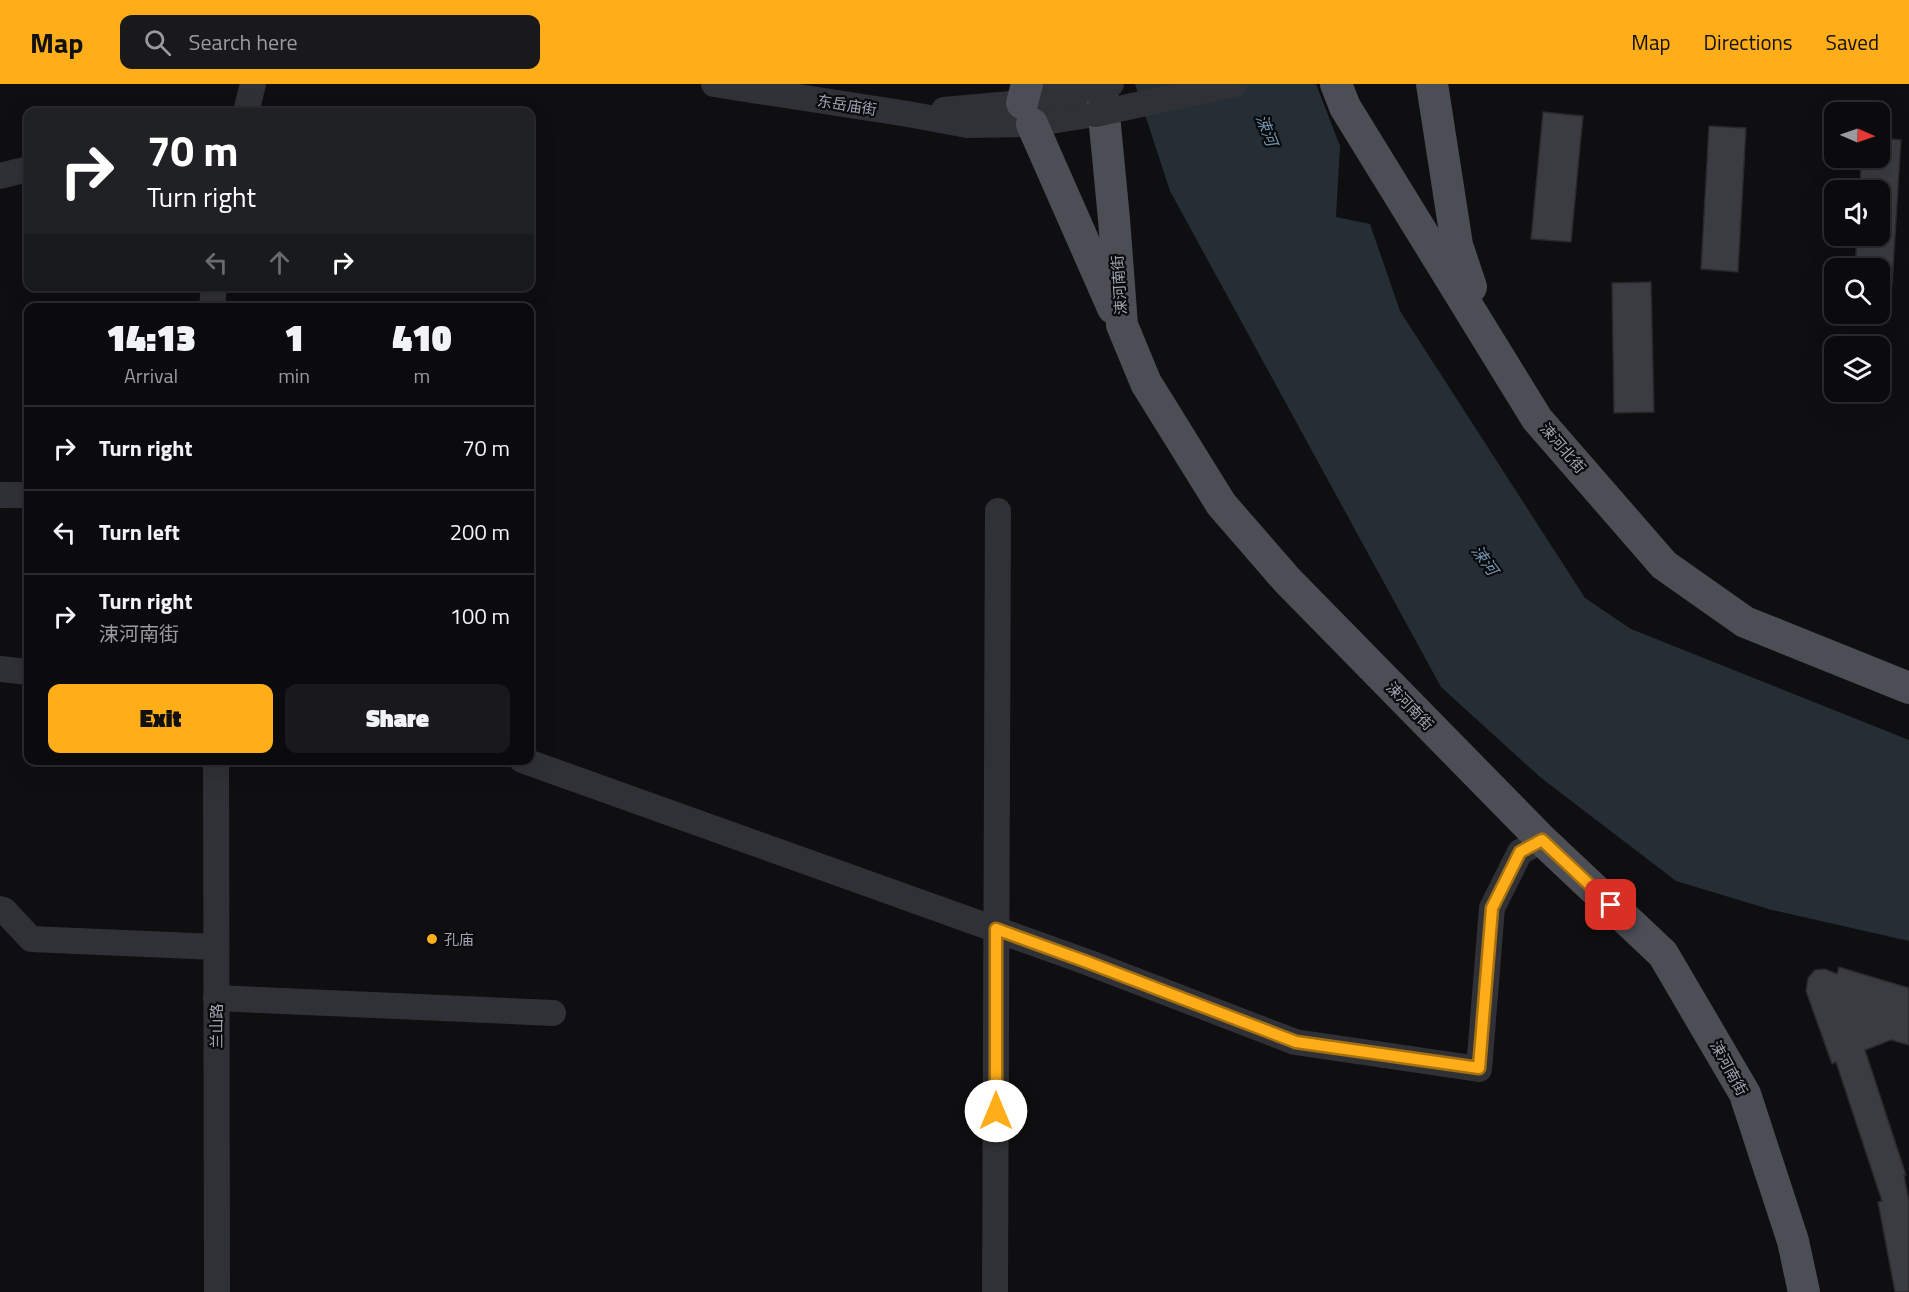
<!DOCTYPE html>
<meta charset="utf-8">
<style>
body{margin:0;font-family:"Titillium Web","Noto Sans SC",sans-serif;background:#19191b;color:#f1f3f6;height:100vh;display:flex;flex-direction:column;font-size:22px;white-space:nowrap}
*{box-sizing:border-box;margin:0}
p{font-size:20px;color:#9a9b9d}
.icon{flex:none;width:33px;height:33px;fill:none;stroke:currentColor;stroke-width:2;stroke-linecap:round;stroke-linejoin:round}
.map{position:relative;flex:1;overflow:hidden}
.sheet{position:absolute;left:24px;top:219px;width:510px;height:462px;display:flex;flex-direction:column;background:#0b0b0d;border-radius:12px;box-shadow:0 6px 24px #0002,0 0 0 2px #2b2b2e}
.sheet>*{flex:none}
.top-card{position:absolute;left:24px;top:24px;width:510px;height:183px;border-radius:12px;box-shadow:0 6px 24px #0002,0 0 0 2px #2b2b2e;background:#202124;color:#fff;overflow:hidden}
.needle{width:39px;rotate:92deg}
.tools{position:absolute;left:1824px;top:18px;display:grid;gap:12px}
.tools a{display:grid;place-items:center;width:66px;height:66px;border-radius:12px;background:#0b0b0d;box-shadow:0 6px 24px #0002,0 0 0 2px #2b2b2e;font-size:30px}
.pin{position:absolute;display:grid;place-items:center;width:51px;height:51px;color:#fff;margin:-26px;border-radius:12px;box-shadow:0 3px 9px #0006}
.me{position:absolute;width:66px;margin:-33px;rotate:0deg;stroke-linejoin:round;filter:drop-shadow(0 0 4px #0008)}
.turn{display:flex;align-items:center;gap:21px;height:126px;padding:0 24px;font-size:27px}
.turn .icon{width:78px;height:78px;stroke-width:2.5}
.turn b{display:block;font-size:42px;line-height:51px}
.lanes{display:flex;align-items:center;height:57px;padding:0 24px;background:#0003;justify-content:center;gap:30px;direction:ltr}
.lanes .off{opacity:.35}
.eta{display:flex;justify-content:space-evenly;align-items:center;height:102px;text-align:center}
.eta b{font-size:36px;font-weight:800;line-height:42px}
.primary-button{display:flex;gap:12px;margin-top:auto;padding:12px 24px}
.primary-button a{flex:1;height:69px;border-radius:12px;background:#ffae19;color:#111;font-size:24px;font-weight:800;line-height:69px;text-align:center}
.primary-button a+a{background:#19191b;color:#f1f3f6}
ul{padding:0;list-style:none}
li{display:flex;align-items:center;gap:18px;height:84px;padding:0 24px;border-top:2px solid #2b2b2e}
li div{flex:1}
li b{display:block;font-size:22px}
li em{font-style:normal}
header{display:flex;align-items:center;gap:36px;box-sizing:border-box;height:84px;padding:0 30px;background:#ffae19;color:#111}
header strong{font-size:28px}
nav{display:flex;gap:33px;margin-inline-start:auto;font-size:21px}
.search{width:420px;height:54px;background:#19191b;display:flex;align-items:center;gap:15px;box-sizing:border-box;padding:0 21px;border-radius:12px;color:#9a9b9d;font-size:22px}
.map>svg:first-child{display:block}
</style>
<header>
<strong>Map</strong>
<div class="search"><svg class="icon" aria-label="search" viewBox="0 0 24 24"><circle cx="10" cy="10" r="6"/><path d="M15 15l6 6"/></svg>Search here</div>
<nav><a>Map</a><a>Directions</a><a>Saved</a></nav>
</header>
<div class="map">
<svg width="1909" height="1208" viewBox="0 0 1909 1208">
<rect width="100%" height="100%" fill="#0f0f11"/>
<polygon fill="#252e35" points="1135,0 1316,0 1340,62 1336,133 1370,140 1400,227 1585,514 1631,545 1909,656 1909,857 1772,826 1676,797 1540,693 1441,603 1170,107"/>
<g fill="#3b3c41" stroke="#29292d" stroke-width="1.5">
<polygon points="1543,28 1583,32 1571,158 1531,155"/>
<polygon points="1709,42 1746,44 1738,188 1701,185"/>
<polygon points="1880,54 1901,56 1892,201 1880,200 1880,184 1855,184 1857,152 1880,152 1880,106 1860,106 1861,74 1880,74"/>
<polygon points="1651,198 1654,328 1614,329 1612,199"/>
<polygon points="1839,883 1909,904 1909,961 1891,956 1865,966 1906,1091 1904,1091 1909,1117 1909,1208 1895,1208 1878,1118 1882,1117 1836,978 1832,980 1806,907 1808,894 1815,886 1825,885 1837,890"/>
</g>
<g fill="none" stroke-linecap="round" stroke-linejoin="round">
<g stroke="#303136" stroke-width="26">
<polyline points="714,0 908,30 967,41 1032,40 1095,30"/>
<polyline points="944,26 1022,19 1042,13 1090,5"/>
<polyline points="246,28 253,0"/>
<polyline points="0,92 28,85"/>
<polyline points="212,224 214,202"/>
<polyline points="0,411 28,411"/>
<polyline points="0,585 28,588"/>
<polyline points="216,676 217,1208"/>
<polyline points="522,676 1087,878 1295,958 1479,985 1492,824 1520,768 1542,756"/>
<polyline points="0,825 4,826 31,855 216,863"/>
<polyline points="216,914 553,929"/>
<polyline points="995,1208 998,427"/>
</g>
<g stroke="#4c4e56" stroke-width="32">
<polyline points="1101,0 1114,135 1122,241 1146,299 1221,420 1287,496 1542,756 1663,870 1745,1010 1793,1157 1804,1208"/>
<polyline points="1336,0 1345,23 1537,335 1664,481 1745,538 1909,604"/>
<polyline points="1432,0 1457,161 1471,203"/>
<polyline points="1022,19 1027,0"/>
<polyline points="1032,40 1113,224"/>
</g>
<g stroke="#303136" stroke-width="26">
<polyline points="1090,5 1111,0"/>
<polyline points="1095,30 1235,0"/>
</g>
</g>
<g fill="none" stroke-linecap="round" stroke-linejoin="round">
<g stroke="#a67110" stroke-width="15">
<polyline id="route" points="996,1027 996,845 1087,878 1296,958 1479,984 1492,824 1520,768 1542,756 1611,821"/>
</g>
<use href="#route" stroke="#ffae19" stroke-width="10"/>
</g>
<circle fill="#ffae19" stroke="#0a0a0c" stroke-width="2" cx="432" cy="855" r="6"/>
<g text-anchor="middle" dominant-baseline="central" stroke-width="4.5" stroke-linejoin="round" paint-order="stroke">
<g font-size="15" fill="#9fa5b3" stroke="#0a0a0c">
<text transform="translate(847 21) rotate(9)">东岳庙街</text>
<text transform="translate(1119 201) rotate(-94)">涑河南街</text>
<text transform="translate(1563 364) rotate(49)">涑河北街</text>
<text transform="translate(1410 622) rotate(46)">涑河南街</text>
<text transform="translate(216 942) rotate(-90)">兰山路</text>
<text transform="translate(1729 984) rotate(61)">涑河南街</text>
</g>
<g font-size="15" fill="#9fa5b3" stroke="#0a0a0c" text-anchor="start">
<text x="444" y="855">孔庙</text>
</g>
<g font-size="16" font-style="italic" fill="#7195b3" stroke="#0a0a0c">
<text transform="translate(1267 46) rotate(69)">涑河</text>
<text transform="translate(1485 476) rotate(54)">涑河</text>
</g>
</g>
</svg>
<div class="tools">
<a><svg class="needle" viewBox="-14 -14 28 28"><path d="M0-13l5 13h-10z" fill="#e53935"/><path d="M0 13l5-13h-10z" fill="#9a9b9d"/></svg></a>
<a><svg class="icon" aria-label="sound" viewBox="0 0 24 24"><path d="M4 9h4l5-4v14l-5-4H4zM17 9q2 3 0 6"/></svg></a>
<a><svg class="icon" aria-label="search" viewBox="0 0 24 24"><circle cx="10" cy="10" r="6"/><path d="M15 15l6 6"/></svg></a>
<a><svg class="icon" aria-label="layers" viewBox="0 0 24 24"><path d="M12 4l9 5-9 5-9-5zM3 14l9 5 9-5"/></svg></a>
</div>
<div class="pin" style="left:1611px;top:821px;background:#d93025"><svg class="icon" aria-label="arrive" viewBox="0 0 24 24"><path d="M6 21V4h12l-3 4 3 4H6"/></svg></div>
<svg class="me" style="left:996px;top:1027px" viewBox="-20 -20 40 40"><circle r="19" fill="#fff"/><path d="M0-13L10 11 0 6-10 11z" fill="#ffae19"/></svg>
<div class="top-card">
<div class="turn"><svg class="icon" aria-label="right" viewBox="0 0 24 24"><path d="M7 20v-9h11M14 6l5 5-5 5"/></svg><div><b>70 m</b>Turn right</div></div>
<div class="lanes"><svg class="icon off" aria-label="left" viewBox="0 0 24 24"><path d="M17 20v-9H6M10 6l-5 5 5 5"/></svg><svg class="icon off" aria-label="ahead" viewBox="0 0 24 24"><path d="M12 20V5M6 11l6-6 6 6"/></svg><svg class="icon" aria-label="right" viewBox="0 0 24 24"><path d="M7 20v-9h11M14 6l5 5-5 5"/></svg></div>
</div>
<section class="sheet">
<div class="eta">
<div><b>14:13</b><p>Arrival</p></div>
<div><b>1</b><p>min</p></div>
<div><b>410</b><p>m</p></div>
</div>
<ul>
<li><svg class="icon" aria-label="right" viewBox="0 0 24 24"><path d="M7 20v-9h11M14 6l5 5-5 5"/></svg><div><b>Turn right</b></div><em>70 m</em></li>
<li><svg class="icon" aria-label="left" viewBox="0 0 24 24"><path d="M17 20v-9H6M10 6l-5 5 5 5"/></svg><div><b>Turn left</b></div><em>200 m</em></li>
<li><svg class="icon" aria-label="right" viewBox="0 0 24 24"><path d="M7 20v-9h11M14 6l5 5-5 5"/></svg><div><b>Turn right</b><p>涑河南街</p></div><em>100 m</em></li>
</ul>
<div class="primary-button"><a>Exit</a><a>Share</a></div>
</section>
</div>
